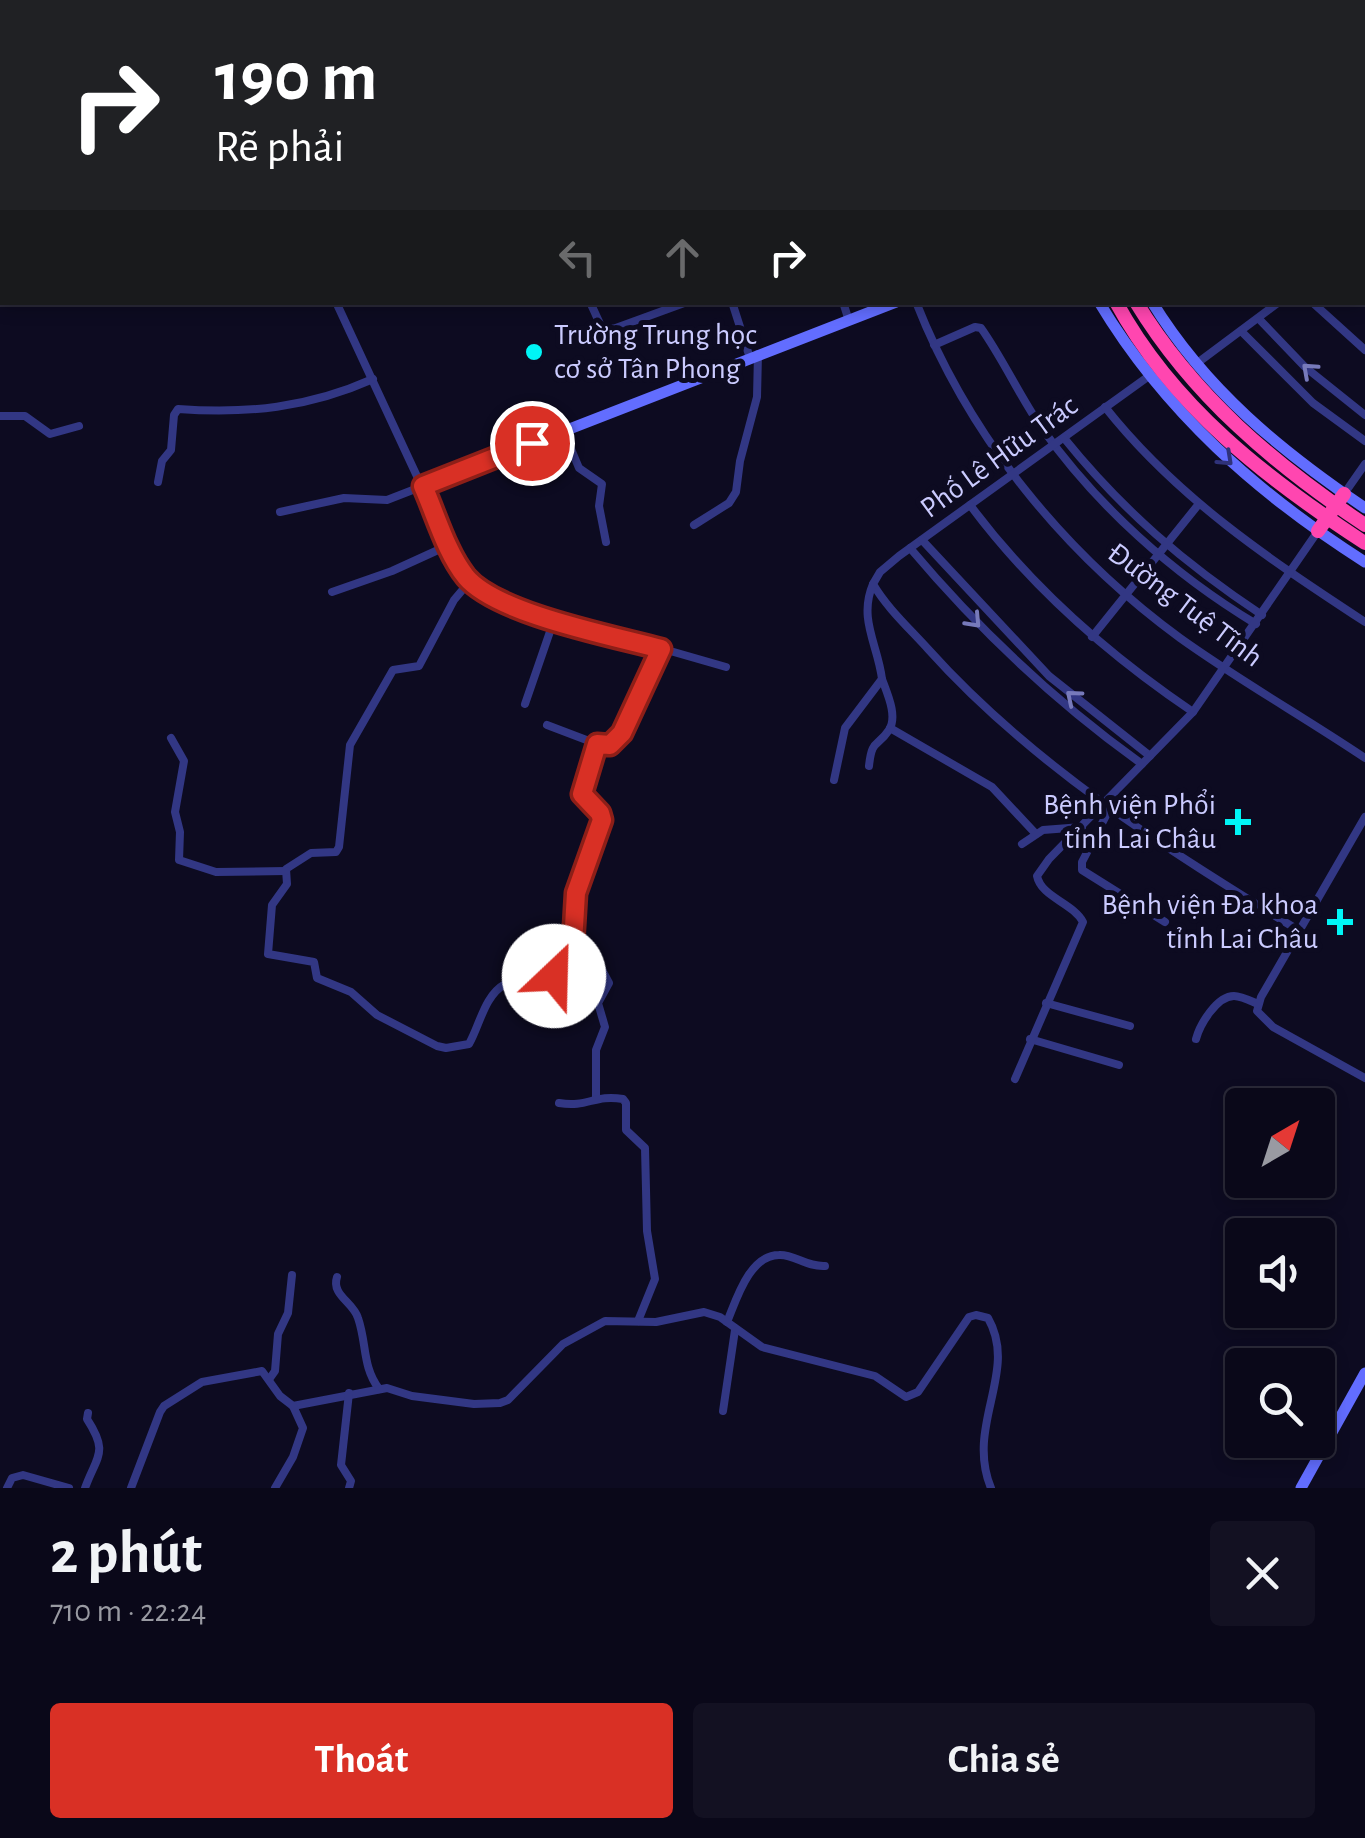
<!DOCTYPE html>
<html lang="vi">
<meta charset="utf-8">
<style>
body{margin:0;font-family:"Alegreya Sans",sans-serif;background:#131122;color:#f1f3f6;height:100vh;display:flex;flex-direction:column;font-size:38px;white-space:nowrap}
*{box-sizing:border-box;margin:0}
p{font-size:32px;color:#999aa2}
.icon{flex:none;width:55px;height:55px;fill:none;stroke:currentColor;stroke-width:2;stroke-linecap:round;stroke-linejoin:round}
.map{position:relative;height:1488px;overflow:hidden}
.sheet{display:flex;flex-direction:column;background:#0a0819;flex:1}
.sheet>*{flex:none}
.top-card{position:absolute;left:0px;top:0px;width:1365px;height:305px;box-shadow:0 5px 15px #0003,0 0 0 2px #2a2938;background:#202124;color:#fff;overflow:hidden}
.needle{width:65px;rotate:39deg}
.buttons{position:absolute;left:1225px;top:1088px;display:grid;gap:20px}
.buttons a{display:grid;place-items:center;width:110px;height:110px;border-radius:10px;background:#0a0819;box-shadow:0 5px 15px #0003,0 0 0 2px #2a2938;font-size:50px}
.pin{position:absolute;display:grid;place-items:center;width:85px;height:85px;color:#fff;margin:-42px;border:5px solid #fff;border-radius:50%;box-shadow:0 2px 10px #0007}
.me{position:absolute;width:110px;margin:-55px;rotate:24deg;stroke-linejoin:round;filter:drop-shadow(0 0 8px #0008)}
.turn{display:flex;align-items:center;gap:35px;height:210px;padding:0 50px;font-size:45px}
.turn .icon{width:130px;height:130px;stroke-width:2.5}
.turn b{display:block;font-size:70px;line-height:85px}
.lanes{display:flex;align-items:center;height:95px;padding:0 50px;background:#0003;justify-content:center;gap:50px;direction:ltr}
.lanes .off{opacity:.35}
.round{display:grid;place-items:center;flex:none;width:105px;height:105px;border-radius:10px;background:#131122}
.overview{display:flex;align-items:center;justify-content:space-between;height:170px;padding:0 50px}
h1{font-size:60px;font-weight:700;line-height:75px}
.button{display:flex;gap:20px;margin-top:auto;padding:20px 50px}
.button a{flex:1;height:115px;border-radius:10px;background:#d93025;color:#fff;font-size:40px;font-weight:700;line-height:115px;text-align:center}
.button a+a{background:#131122;color:#f1f3f6}
.map>svg:first-child{display:block}
</style>
<div class="map">
<svg width="1365" height="1488" viewBox="0 0 1365 1488">
<rect width="100%" height="100%" fill="#0d0b21"/>
<g fill="none" stroke-linecap="round" stroke-linejoin="round">
<g stroke="#323784" stroke-width="8">
<polyline points="314,0 314,2"/>
<polyline points="450,0 451,2"/>
<polyline points="496,0 498,2"/>
<polyline points="573,0 574,2"/>
<polyline points="633,0 634,2"/>
<polyline points="742,0 743,2"/>
<polyline points="814,0 815,2"/>
<polyline points="869,0 870,2"/>
<polyline points="925,0 926,2"/>
<polyline points="1077,0 1078,2"/>
<polyline points="401,2 401,0"/>
<polyline points="539,2 547,0"/>
<polyline points="1362,109 1365,115"/>
<polyline points="0,124 1,127"/>
<polyline points="1362,182 1365,181"/>
<polyline points="1362,277 1365,280"/>
<polyline points="336,302 455,558 470,581 517,607 726,667"/>
<polyline points="590,302 601,326 613,329 687,302"/>
<polyline points="732,302 750,358"/>
<polyline points="843,302 849,321"/>
<path d="M916,302C969,437 1064,553 1180,638C1240,681 1304,717 1365,758"/>
<polyline points="1312,302 1365,350"/>
<polyline points="1259,319 1305,367 1365,415"/>
<polyline points="1242,332 1313,403 1365,441"/>
<path d="M934,345L975,327L981,328C1003,359 1019,395 1041,427C1097,506 1173,574 1256,624"/>
<polyline points="1196,364 1279,302"/>
<path d="M1149,376L899,556L880,572L873,584C887,608 909,628 928,649C1032,765 1166,849 1298,930"/>
<path d="M1105,407C1177,498 1269,559 1365,622"/>
<polyline points="0,416 25,416 50,434 79,426"/>
<polyline points="563,430 579,468 602,484 599,506 606,542"/>
<path d="M1064,438C1123,511 1184,563 1262,615"/>
<path d="M158,482L162,461L171,450L174,415L178,409C247,414 308,408 373,379"/>
<polyline points="1344,494 1365,464"/>
<path d="M970,505C1032,588 1107,654 1193,712"/>
<polyline points="280,512 344,498 387,500 423,486"/>
<polyline points="694,525 729,503 736,492 740,461 757,397 758,354"/>
<polyline points="922,540 1049,676 1150,756"/>
<path d="M910,548C980,631 1054,701 1142,764"/>
<path d="M470,581L454,600L419,666L393,670L350,745L339,847L336,852L311,853L286,869L287,884L272,905L268,954L314,962L317,978L351,992L377,1015L437,1046L446,1048L469,1044C480,1025 484,996 505,984C525,972 557,987 571,964L576,893L602,820C600,807 585,804 582,791L597,744"/>
<polyline points="332,592 392,571 449,545"/>
<polyline points="1092,637 1198,505"/>
<polyline points="525,704 554,620"/>
<polyline points="547,725 597,744 614,743 622,733 661,649"/>
<polyline points="890,728 992,787 1035,833"/>
<polyline points="171,738 184,761 175,812 180,832 179,860 216,872 286,871"/>
<path d="M869,766C872,738 877,748 889,730C898,716 887,693 882,679"/>
<path d="M834,780L845,728L882,679C878,645 858,619 873,584"/>
<polyline points="1110,808 1082,862 1082,870 1165,922"/>
<polyline points="1365,817 1261,997 1257,1011 1273,1027 1365,1078"/>
<polyline points="1022,844 1043,830 1082,827"/>
<polyline points="572,944 594,955 609,983 598,1003 605,1027 596,1050 596,1097"/>
<polyline points="1046,1003 1130,1026"/>
<polyline points="1030,1039 1119,1065"/>
<path d="M1196,1039C1200,1024 1217,996 1234,996C1241,996 1251,1001 1258,1004"/>
<path d="M1015,1079L1083,922C1073,903 1041,897 1037,876L1049,859L1193,712L1318,531"/>
<path d="M559,1103C588,1108 594,1094 623,1099L626,1103V1130L645,1148L647,1231L655,1279L638,1321"/>
<path d="M337,1277C331,1295 353,1302 358,1318C367,1344 362,1366 379,1389"/>
<path d="M727,1322C736,1301 749,1255 779,1255C794,1254 806,1267 825,1266"/>
<polyline points="270,1378 275,1371 278,1334 288,1313 292,1275"/>
<polyline points="723,1411 735,1330"/>
<polyline points="7,1488 12,1478 23,1475 69,1488"/>
<path d="M85,1488C97,1455 109,1453 87,1419L88,1413"/>
<path d="M131,1488L160,1412L164,1406L202,1382L262,1371L280,1396L293,1406L387,1388L412,1396L474,1404L500,1403L508,1400L563,1344L605,1321L656,1322L704,1312L720,1317L762,1347L875,1376L906,1397L918,1392L969,1317L976,1315L988,1318C1019,1372 965,1425 991,1488"/>
<polyline points="275,1488 293,1457 303,1428 293,1406"/>
<polyline points="349,1488 351,1481 341,1465 349,1393"/>
</g>
<g stroke="#626dff" stroke-width="11">
<polyline points="981,0 982,2"/>
<polyline points="1029,0 1030,2"/>
<polyline points="1362,124 1365,123"/>
<path d="M1099,302C1165,412 1258,494 1365,562"/>
<path d="M1152,302C1206,390 1281,451 1365,508"/>
<polyline points="423,486 896,302"/>
<polyline points="1301,1488 1365,1373"/>
</g>
<g stroke="#ff46b0" stroke-width="14">
<polyline points="997,0 998,2"/>
<polyline points="1015,0 1016,2"/>
<path d="M1116,302C1173,407 1267,479 1365,543"/>
<path d="M1136,302C1193,396 1275,465 1365,525"/>
<polyline points="1318,531 1344,494"/>
</g>
</g>
<defs><path id="oneway-chevron" d="M-2-3.5L2.5 0L-2 3.5" fill="none" stroke-width="1.6" stroke-linecap="round" stroke-linejoin="round" transform="scale(2.5)"/></defs>
<g stroke="#777abb">
<use href="#oneway-chevron" transform="translate(1309 370) rotate(-138)"/>
<use href="#oneway-chevron" transform="translate(974 621) rotate(47)"/>
<use href="#oneway-chevron" transform="translate(1073 697) rotate(-140)"/>
</g>
<use stroke="#2f327a" href="#oneway-chevron" transform="translate(1226 459) rotate(43)"/>
<g fill="none" stroke-linecap="round" stroke-linejoin="round">
<g stroke="#8d1f18" stroke-width="25">
<path id="route" d="M532,443L423,486C436,515 446,552 466,577C497,614 613,636 661,649L622,733L610,745L597,744L582,794L600,813L602,820L576,893L572,960L566,972L554,976"/>
</g>
<use href="#route" stroke="#d93025" stroke-width="18"/>
</g>
<g fill="#00f5f6" stroke="#0d0b21" stroke-width="4">
<circle cx="534" cy="352" r="10"/>
<path d="M1233 807h10v10h10v10h-10v10h-10v-10h-10v-10h10z"/>
<path d="M1335 907h10v10h10v10h-10v10h-10v-10h-10v-10h10z"/>
</g>
<g text-anchor="middle" dominant-baseline="central" stroke-width="10" stroke-linejoin="round" paint-order="stroke">
<g font-size="30" fill="#cbcbff" stroke="#0d0b21" text-anchor="end">
<text x="554" y="335" text-anchor="start">Trường Trung học<tspan x="554" dy="34">cơ sở Tân Phong</tspan></text>
<text x="1216" y="805">Bệnh viện Phổi<tspan x="1216" dy="34">tỉnh Lai Châu</tspan></text>
<text x="1318" y="905">Bệnh viện Đa khoa<tspan x="1318" dy="34">tỉnh Lai Châu</tspan></text>
</g>
<g font-size="30" fill="#cbcbff" stroke="#0d0b21">
<text transform="translate(999 457) rotate(-36)">Phố Lê Hữu Trác</text>
<text transform="translate(1185 605) rotate(37)">Đường Tuệ Tĩnh</text>
</g>
</g>
</svg>
<div class="buttons">
<a><svg class="needle" viewBox="-14 -14 28 28"><path d="M0-13l5 13h-10z" fill="#e53935"/><path d="M0 13l5-13h-10z" fill="#999aa2"/></svg></a>
<a><svg class="icon" aria-label="sound" viewBox="0 0 24 24"><path d="M4 9h4l5-4v14l-5-4H4zM17 9q2 3 0 6"/></svg></a>
<a><svg class="icon" aria-label="search" viewBox="0 0 24 24"><circle cx="10" cy="10" r="6"/><path d="M15 15l6 6"/></svg></a>
</div>
<div class="pin" style="left:532px;top:443px;background:#d93025"><svg class="icon" aria-label="arrive" viewBox="0 0 24 24"><path d="M6 21V4h12l-3 4 3 4H6"/></svg></div>
<svg class="me" style="left:554px;top:976px" viewBox="-20 -20 40 40"><circle r="19" fill="#fff"/><path d="M0-13L10 11 0 6-10 11z" fill="#d93025"/></svg>
<div class="top-card">
<div class="turn"><svg class="icon" aria-label="right" viewBox="0 0 24 24"><path d="M7 20v-9h11M14 6l5 5-5 5"/></svg><div><b>190 m</b>Rẽ phải</div></div>
<div class="lanes"><svg class="icon off" aria-label="left" viewBox="0 0 24 24"><path d="M17 20v-9H6M10 6l-5 5 5 5"/></svg><svg class="icon off" aria-label="ahead" viewBox="0 0 24 24"><path d="M12 20V5M6 11l6-6 6 6"/></svg><svg class="icon" aria-label="right" viewBox="0 0 24 24"><path d="M7 20v-9h11M14 6l5 5-5 5"/></svg></div>
</div>
</div>
<section class="sheet">
<div class="overview"><div><h1>2 phút</h1><p>710 m · 22:24</p></div><a class="round"><svg class="icon" aria-label="close" viewBox="0 0 24 24"><path d="M6 6l12 12M18 6L6 18"/></svg></a></div>
<div class="button"><a>Thoát</a><a>Chia sẻ</a></div>
</section>
